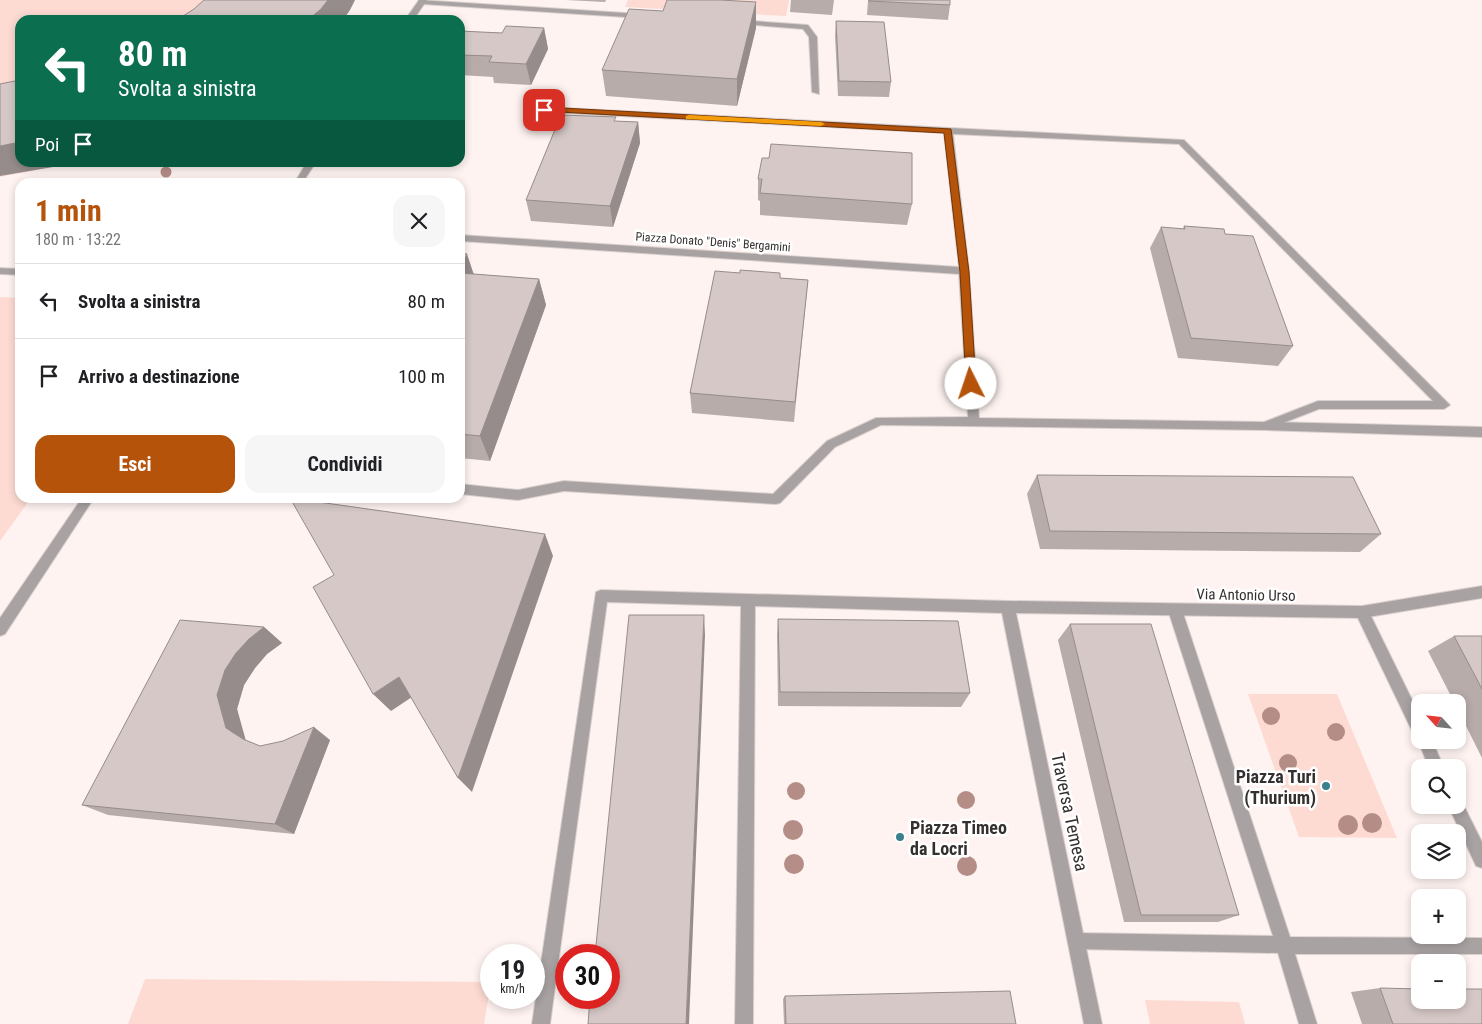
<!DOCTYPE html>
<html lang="it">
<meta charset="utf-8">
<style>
body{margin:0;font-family:"Roboto Condensed",sans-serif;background:#f6f6f6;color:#202124;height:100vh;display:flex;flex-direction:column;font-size:19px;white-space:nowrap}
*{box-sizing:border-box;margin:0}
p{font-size:16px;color:#757577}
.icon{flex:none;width:28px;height:28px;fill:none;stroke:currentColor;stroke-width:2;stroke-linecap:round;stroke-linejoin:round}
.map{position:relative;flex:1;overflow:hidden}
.details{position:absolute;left:15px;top:178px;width:450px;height:325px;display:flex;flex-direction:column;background:#fff;border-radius:15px;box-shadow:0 2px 8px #0003}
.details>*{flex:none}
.banner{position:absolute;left:15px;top:15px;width:450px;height:152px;border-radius:15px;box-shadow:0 2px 8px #0003;background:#0b6e4f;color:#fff;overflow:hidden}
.needle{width:32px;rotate:297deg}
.buttons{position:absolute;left:1411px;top:694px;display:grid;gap:10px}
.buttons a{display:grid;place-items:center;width:55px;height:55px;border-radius:10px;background:#fff;box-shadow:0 2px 8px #0003;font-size:25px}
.speed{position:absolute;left:480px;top:944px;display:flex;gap:10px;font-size:25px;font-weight:700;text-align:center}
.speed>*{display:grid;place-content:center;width:65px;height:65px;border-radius:50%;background:#fff;box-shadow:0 2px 8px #0003;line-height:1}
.speed small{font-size:12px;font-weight:400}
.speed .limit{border:8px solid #d22;background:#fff;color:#111}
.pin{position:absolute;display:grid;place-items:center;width:42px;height:42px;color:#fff;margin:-21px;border-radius:10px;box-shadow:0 2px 8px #0006}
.me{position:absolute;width:55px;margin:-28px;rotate:356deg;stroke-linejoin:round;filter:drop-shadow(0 0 4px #0008)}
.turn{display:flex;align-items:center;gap:18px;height:105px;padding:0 20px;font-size:22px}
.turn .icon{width:65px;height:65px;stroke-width:2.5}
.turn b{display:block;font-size:35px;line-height:42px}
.then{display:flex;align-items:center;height:48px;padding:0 20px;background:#0003;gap:10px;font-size:19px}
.round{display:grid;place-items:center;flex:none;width:52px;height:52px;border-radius:15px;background:#f6f6f6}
.overview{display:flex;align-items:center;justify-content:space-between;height:85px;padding:0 20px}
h1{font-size:30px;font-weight:700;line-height:38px;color:#b45309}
.button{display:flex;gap:10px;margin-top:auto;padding:10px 20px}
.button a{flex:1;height:58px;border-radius:15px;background:#b45309;color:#fff;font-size:20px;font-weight:700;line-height:58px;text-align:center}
.button a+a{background:#f6f6f6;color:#202124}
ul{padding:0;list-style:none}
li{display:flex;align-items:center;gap:15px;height:75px;padding:0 20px;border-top:1px solid #e0e0e0}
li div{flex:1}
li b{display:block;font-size:19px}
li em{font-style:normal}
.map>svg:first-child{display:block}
</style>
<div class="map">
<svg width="1482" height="1024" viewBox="0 0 1482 1024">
<rect width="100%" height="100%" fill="#fef3f1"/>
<g fill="#fddbd3">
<polygon points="0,0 355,0 343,20 20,20 20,162 72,163 0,177"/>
<polygon points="628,0 789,0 786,16 625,7"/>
<polygon points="0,297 20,298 20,498 31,498 0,541"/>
<polygon points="1248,694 1337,694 1397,838 1299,837"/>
<polygon points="145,979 491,982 484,1024 128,1024"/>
<polygon points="1145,1000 1239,1002 1245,1024 1150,1024"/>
</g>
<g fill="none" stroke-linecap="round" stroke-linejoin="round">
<g stroke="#dad0ce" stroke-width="2">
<g id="service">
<polygon points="0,268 20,269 20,275 0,274"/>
<polygon points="1265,422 1482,427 1482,437 1265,430 1259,426"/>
<polygon points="1175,604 1180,606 1182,610 1290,937 1482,938 1482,954 1295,954 1317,1024 1299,1024 1278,953 1076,949 1070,947 1068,941 1070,935 1076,933 1273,936 1168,610 1170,606"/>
<polygon points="1362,606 1367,608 1420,716 1420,740 1432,740 1444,768 1429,768 1417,738 1415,737 1355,612 1357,608"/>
<polygon points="1458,798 1461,800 1482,842 1482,868 1476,866 1448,805 1458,805"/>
</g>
</g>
<g stroke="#dad0ce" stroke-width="2">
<g id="minor">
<polygon points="419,0 641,14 645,16 641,18 422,4 418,2"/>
<polygon points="738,20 808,25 817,37 819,94 812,92 809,37 803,29 741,24 738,24"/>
<path d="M544,107L1184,140L1450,405L1444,409H1319L1265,430L881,425L835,447L780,503L776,504L564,491L518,500L460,494V484L518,490L564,481L773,494L827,441L876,418L968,417L959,274L460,241V235L959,267L944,133L541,112V108ZM953,134L1179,144L1433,401H1318L1264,422L979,418L969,271Z"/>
<polygon points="1482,586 1482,598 1362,618 1016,613 1102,1024 1084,1024 1002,613 755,606 753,1024 735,1024 741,606 607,602 550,1024 532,1024 596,592 601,590 1008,601 1362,606"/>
</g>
</g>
<g stroke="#dad0ce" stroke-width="2">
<g id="tertiary">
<polygon points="419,0 427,0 413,20 405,20"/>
<polygon points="307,162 316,162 303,182 295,182"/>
<polygon points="82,498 94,498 5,634 0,636 0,618"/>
</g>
</g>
<use href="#service" fill="#a8a3a2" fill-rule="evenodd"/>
<use href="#minor" fill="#a8a3a2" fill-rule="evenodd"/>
<use href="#tertiary" fill="#a8a3a2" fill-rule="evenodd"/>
</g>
<g fill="#b48e86">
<circle cx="166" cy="172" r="5.5"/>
<circle cx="1271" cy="716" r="9"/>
<circle cx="1336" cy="732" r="9"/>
<circle cx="1288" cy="763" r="9"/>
<circle cx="796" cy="791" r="9"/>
<circle cx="966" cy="800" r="9"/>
<circle cx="1372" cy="823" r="10"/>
<circle cx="1348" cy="825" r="10"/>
<circle cx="793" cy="830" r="10"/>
<circle cx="794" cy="864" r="10"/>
<circle cx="967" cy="866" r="10"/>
</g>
<g fill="#b7acaa">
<polygon points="566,0 606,0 605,2"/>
<polygon points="791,0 834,0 832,15 790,12"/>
<polygon points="868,0 950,0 950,5 948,20 867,15"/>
<polygon points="836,21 891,82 889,97 838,96 835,36"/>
<polygon points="544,28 548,49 531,85 494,83 493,77 460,75 460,31 502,33"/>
<polygon points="756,28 737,106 606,96 602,70"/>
<polygon points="638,122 640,143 613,227 531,221 526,200"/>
<polygon points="758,179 912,204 907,225 760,215 760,201 758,200"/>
<polygon points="1184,226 1225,234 1293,346 1278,366 1178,358 1150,248 1161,227 1183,229"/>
<polygon points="460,253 474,274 539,279 546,305 490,461 460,458"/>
<polygon points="780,278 808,280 794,422 692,413 690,393"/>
<polygon points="1037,475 1381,534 1360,552 1040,549 1027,494"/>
<polygon points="778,619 970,693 961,707 778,706 777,635"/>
<polygon points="1070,624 1239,915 1218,922 1124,922 1058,640"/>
<polygon points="264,627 282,643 267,654 255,668 244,685 237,709 245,740 260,746 330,740 294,834 108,815 82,805"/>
<polygon points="1454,636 1482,636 1482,758 1458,710 1458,702 1454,702 1428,651"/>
<polygon points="1380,988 1482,1024 1362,1024 1351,992"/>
<polygon points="785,996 1016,1024 784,1024 783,999"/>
</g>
<g fill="#958c8b">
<polygon points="328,0 355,0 350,10 343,20 308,20"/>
<polygon points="756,2 756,28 737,106 737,79"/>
<polygon points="544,28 548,49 531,85 526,64"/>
<polygon points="638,122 640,143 613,227 610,206"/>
<polygon points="20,142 20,162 70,162 53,167 0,176 0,146"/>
<polygon points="467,254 474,275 460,306 460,269"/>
<polygon points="539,279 546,305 490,461 480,436"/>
<polygon points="545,534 553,556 472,792 458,778"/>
<polygon points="704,615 705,635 689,1024 686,1024"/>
<polygon points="264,627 282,643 267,654 255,668 244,685 237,709 246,741 226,728 217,695 225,670 236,653 249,639"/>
<polygon points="399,677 415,695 391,711 373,694"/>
<polygon points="314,727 330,740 294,834 275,824"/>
</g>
<g fill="#d5c8c6" stroke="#958c8b">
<polygon points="204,0 328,0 321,9 308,20 177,20 194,9"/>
<polygon points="667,0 720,0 756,2 737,79 602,70 629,9 663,11"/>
<polygon points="869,0 950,0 950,5 869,1"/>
<polygon points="836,21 884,22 891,82 839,81"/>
<polygon points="506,26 544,28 526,64 489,62 492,56 460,55 460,31 502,33"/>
<polygon points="20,80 20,142 0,146 0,84"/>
<polygon points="561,115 616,117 614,121 638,122 610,206 526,200"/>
<polygon points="771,144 912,153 912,204 760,193 762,179 758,179 762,158 769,158"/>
<polygon points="1184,226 1224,229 1225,234 1253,236 1293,346 1191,338 1161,227 1185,229"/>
<polygon points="460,253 467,254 460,269"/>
<polygon points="740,270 780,273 780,278 808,280 795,402 690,393 715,271 740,273"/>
<polygon points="460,273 539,279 480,436 460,434"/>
<polygon points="1037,475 1353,477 1381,534 1050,531"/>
<polygon points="290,498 545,534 458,778 399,677 373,694 313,587 334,575"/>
<polygon points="629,615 704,615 686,1024 588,1024 590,998 609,998 609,955 595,955"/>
<polygon points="778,619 958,621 970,693 780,692"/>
<polygon points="180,620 264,627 249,639 236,653 225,670 217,695 226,728 243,739 260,746 283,741 314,727 275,824 82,805"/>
<polygon points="1070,624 1151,624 1239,915 1141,915"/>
<polygon points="1454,636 1482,636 1482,689"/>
<polygon points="1380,988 1420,989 1420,1000 1458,1000 1458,989 1482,989 1482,1024 1393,1024"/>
<polygon points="1010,991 1016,1024 786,1024 785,996"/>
</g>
<polygon fill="#b45309" stroke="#753606" points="544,107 951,129 969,272 976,384 975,387 971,388 966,384 960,272 944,133 541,111 540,110"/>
<polygon fill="#f59e0b" points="689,115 821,122 825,124 821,126 686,119 686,116"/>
<g fill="#3b808d" stroke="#fff" stroke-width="2">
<circle cx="1326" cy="786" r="5"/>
<circle cx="900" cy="837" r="5"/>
</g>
<g text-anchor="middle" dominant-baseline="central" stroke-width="5" stroke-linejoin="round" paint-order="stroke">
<g font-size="12" fill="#35302f" stroke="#fff">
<text transform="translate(713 242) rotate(4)">Piazza Donato "Denis" Bergamini</text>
</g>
<g font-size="15" fill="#35302f" stroke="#fff">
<text transform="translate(1246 595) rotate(1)">Via Antonio Urso</text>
</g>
<g font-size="18" font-weight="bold" fill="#35302f" stroke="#fff" text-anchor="end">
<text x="1316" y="776">Piazza Turi<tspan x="1316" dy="21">(Thurium)</tspan></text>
<text x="910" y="827" text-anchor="start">Piazza Timeo<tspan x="910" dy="21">da Locri</tspan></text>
</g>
<g font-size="18" fill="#35302f" stroke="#fff">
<text transform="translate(1070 812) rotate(78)">Traversa Temesa</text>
</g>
</g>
</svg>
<div class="buttons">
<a><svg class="needle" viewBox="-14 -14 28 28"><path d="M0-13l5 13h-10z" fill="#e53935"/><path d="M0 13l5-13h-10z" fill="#757577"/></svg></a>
<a><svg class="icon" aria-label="search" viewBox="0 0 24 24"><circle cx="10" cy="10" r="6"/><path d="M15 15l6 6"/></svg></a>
<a><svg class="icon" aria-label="layers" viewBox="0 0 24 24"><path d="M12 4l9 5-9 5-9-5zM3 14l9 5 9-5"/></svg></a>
<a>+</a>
<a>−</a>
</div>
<div class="speed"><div>19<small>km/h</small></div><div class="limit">30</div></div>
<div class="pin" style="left:544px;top:110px;background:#d93025"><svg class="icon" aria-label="arrive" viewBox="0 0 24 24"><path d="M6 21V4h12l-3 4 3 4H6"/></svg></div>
<svg class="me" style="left:971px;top:384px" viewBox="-20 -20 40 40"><circle r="19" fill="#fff"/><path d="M0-13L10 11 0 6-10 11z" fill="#b45309"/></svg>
<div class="banner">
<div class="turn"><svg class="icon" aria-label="left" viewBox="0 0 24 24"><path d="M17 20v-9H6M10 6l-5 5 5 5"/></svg><div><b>80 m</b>Svolta a sinistra</div></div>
<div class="then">Poi<svg class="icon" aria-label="arrive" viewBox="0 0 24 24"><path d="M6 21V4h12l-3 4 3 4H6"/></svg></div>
</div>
<section class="details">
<div class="overview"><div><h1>1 min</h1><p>180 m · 13:22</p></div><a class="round"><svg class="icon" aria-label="close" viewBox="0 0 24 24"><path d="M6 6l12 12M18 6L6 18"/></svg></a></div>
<ul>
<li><svg class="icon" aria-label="left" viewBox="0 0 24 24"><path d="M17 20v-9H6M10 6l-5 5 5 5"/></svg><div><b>Svolta a sinistra</b></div><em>80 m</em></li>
<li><svg class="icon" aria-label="arrive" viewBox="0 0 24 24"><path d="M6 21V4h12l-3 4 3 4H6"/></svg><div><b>Arrivo a destinazione</b></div><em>100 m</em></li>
</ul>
<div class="button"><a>Esci</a><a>Condividi</a></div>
</section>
</div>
